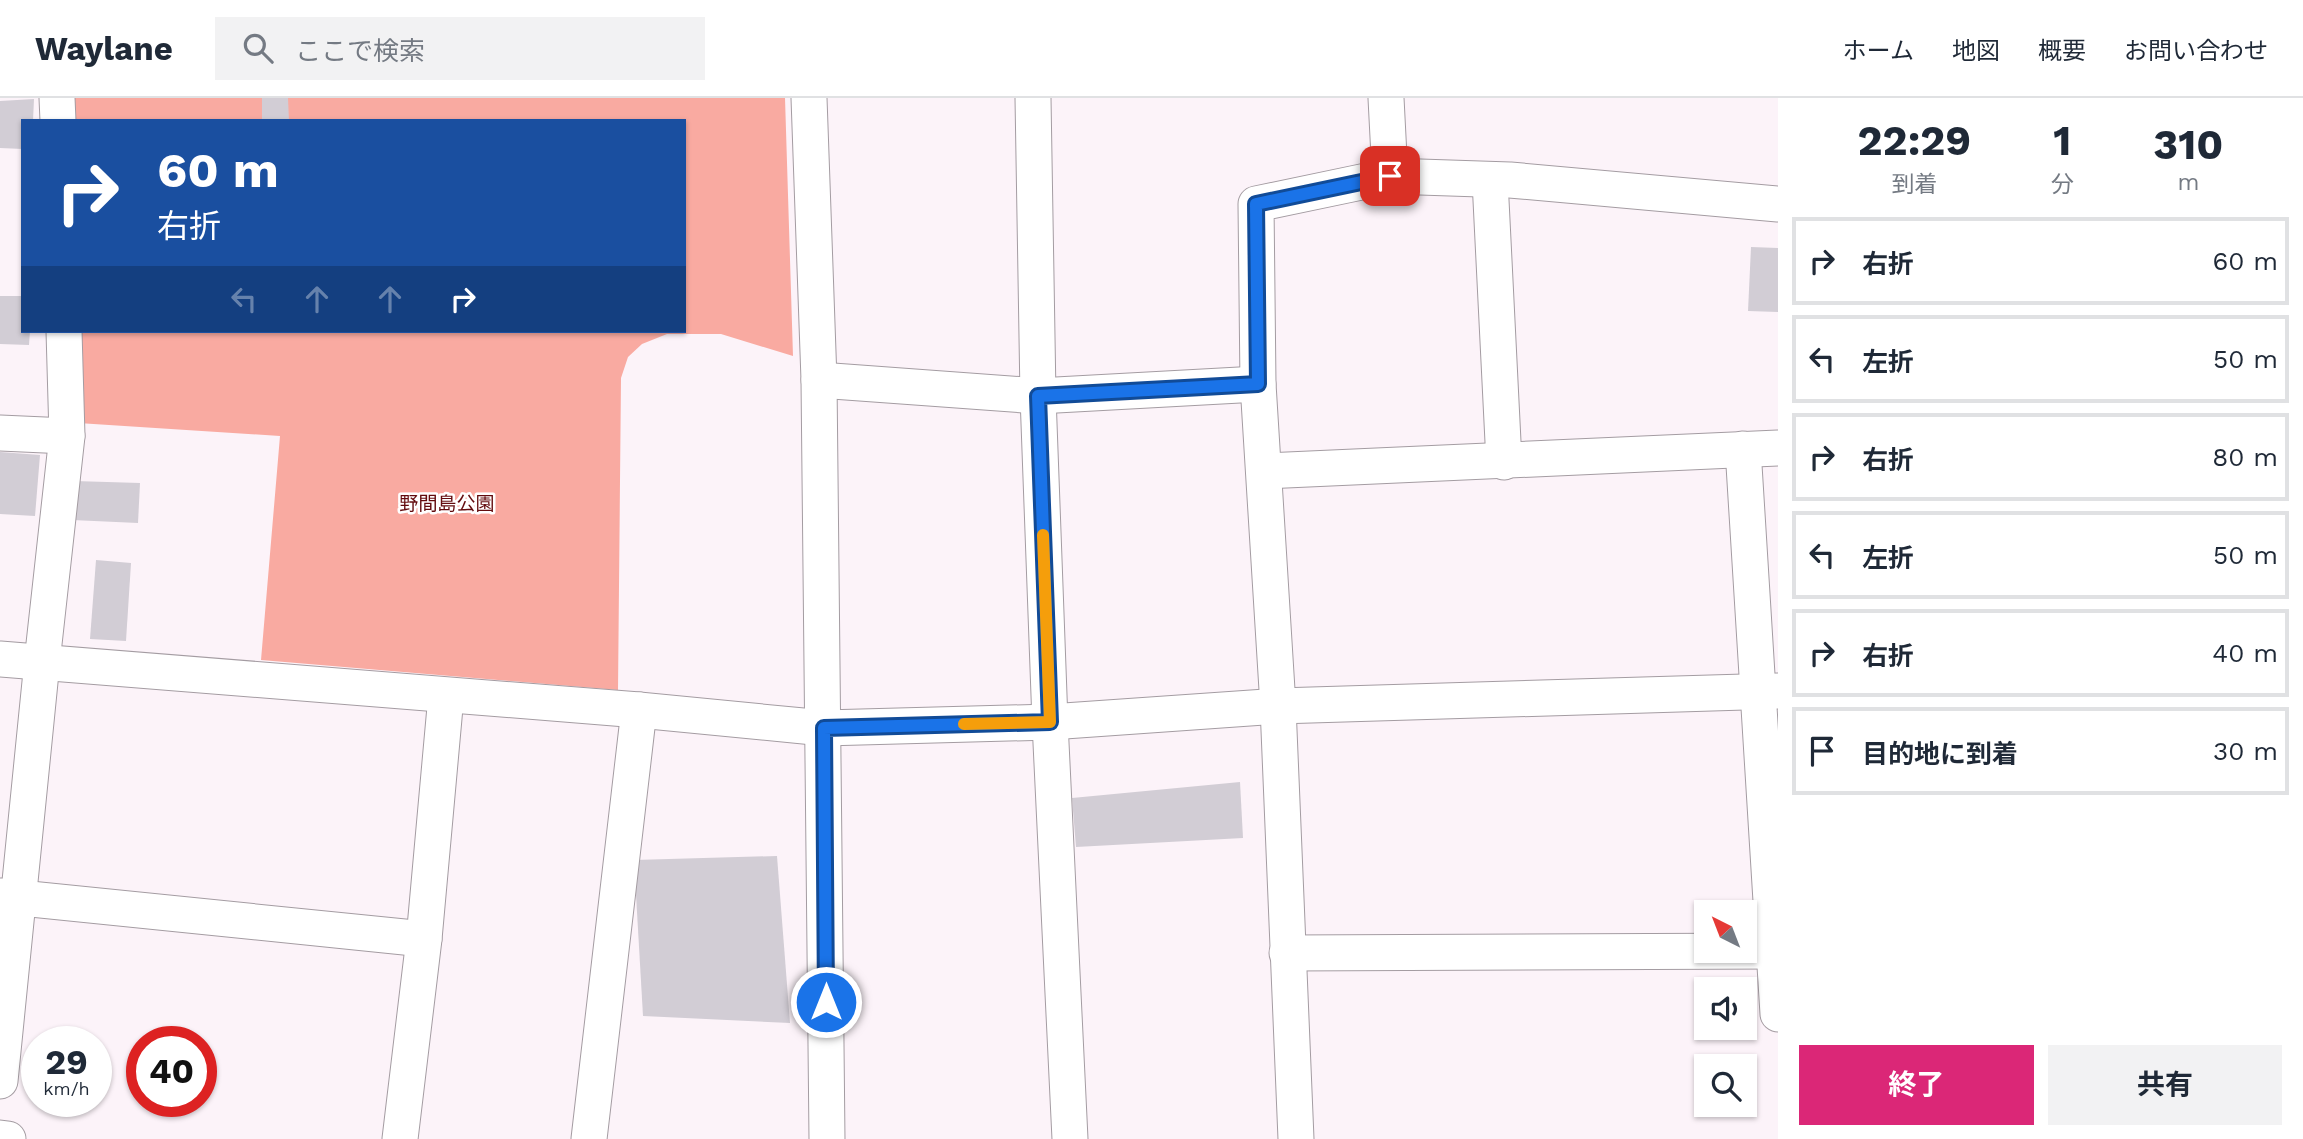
<!DOCTYPE html>
<html lang="ja">
<meta charset="utf-8">
<style>
body{margin:0;font-family:"Work Sans","Noto Sans JP",sans-serif;background:#f2f2f3;color:#1f2937;height:100vh;display:flex;flex-direction:column;font-size:26px;white-space:nowrap}
*{box-sizing:border-box;margin:0}
p{font-size:23px;color:#747a83}
.icon{flex:none;width:38px;height:38px;fill:none;stroke:currentColor;stroke-width:2;stroke-linecap:round;stroke-linejoin:round}
.map{position:relative;flex:1;overflow:hidden}
.details{display:flex;flex-direction:column;background:#fff;width:525px}
.details>*{flex:none}
.banner{position:absolute;left:21px;top:21px;width:665px;height:214px;border-radius:0px;box-shadow:0 2px 5px #0004;background:#1a4fa0;color:#fff;overflow:hidden}
.needle{width:46px;rotate:318deg}
.fabs{position:absolute;left:1694px;top:802px;display:grid;gap:14px}
.fabs a{display:grid;place-items:center;width:63px;height:63px;border-radius:0px;background:#fff;box-shadow:0 2px 5px #0004;font-size:35px}
.speed{position:absolute;left:21px;top:928px;display:flex;gap:14px;font-size:35px;font-weight:700;text-align:center}
.speed>*{display:grid;place-content:center;width:91px;height:91px;border-radius:50%;background:#fff;box-shadow:0 2px 5px #0004;line-height:1}
.speed small{font-size:18px;font-weight:400}
.speed .limit{border:10px solid #d22;background:#fff;color:#111}
.pin{position:absolute;display:grid;place-items:center;width:60px;height:60px;color:#fff;margin:-30px;border-radius:14px;box-shadow:0 4px 10px #0006}
.me{position:absolute;width:77px;margin:-38px;rotate:0deg;stroke-linejoin:round;filter:drop-shadow(0 0 5px #0008)}
.turn{display:flex;align-items:center;gap:24px;height:147px;padding:0 21px;font-size:32px}
.turn .icon{width:91px;height:91px;stroke-width:2.5}
.turn b{display:block;font-size:49px;line-height:60px}
.lanes{display:flex;align-items:center;height:66px;padding:0 21px;background:#0003;justify-content:center;gap:35px;direction:ltr}
.lanes .off{opacity:.35}
.eta{display:flex;justify-content:space-evenly;align-items:center;height:119px;text-align:center}
.eta b{font-size:42px;font-weight:700;line-height:49px}
.primary-button{display:flex;gap:14px;margin-top:auto;padding:14px 21px}
.primary-button a{flex:1;height:80px;border-radius:0px;background:#db2777;color:#fff;font-size:28px;font-weight:700;line-height:80px;text-align:center}
.primary-button a+a{background:#f2f2f3;color:#1f2937}
ul{padding:0;list-style:none}
li{display:flex;align-items:center;gap:21px;height:88px;margin:0 14px 10px;padding:0 7px;border:4px solid #e0e1e3;border-radius:0px}
li div{flex:1}
li b{display:block;font-size:26px}
li em{font-style:normal}
header{display:flex;align-items:center;gap:42px;box-sizing:border-box;height:98px;padding:0 35px;background:#fff;border-bottom:2px solid #e0e1e3}
header strong{font-size:33px}
nav{display:flex;gap:38px;margin-inline-start:auto;font-size:24px}
.search{width:490px;height:63px;background:#f2f2f3;display:flex;align-items:center;gap:18px;box-sizing:border-box;padding:0 24px;border-radius:0px;color:#747a83;font-size:26px}
main{display:flex;flex:1;min-height:0}
.map>svg:first-child{display:block}
</style>
<header>
<strong>Waylane</strong>
<div class="search"><svg class="icon" aria-label="search" viewBox="0 0 24 24"><circle cx="10" cy="10" r="6"/><path d="M15 15l6 6"/></svg>ここで検索</div>
<nav><a>ホーム</a><a>地図</a><a>概要</a><a>お問い合わせ</a></nav>
</header>
<main>
<div class="map">
<svg width="1778" height="1041" viewBox="0 0 1778 1041">
<rect width="100%" height="100%" fill="#fcf3f9"/>
<polygon fill="#f9aaa1" points="71,0 785,0 793,258 721,236 667,236 642,246 628,259 621,280 618,592 261,562 280,338 78,325 76,233 684,233 684,23 71,23"/>
<g fill="#d2cdd5">
<polygon points="262,0 288,0 289,23 262,23"/>
<polygon points="34,1 33,23 23,23 23,51 0,50 0,3"/>
<polygon points="1751,149 1778,150 1778,214 1748,213"/>
<polygon points="0,198 23,198 23,233 30,233 29,247 0,246"/>
<polygon points="0,354 40,357 35,418 0,416"/>
<polygon points="74,383 140,385 138,425 72,422"/>
<polygon points="96,462 131,465 126,543 90,541"/>
<polygon points="1240,684 1243,740 1076,749 1072,700"/>
<polygon points="777,758 790,925 643,918 634,762"/>
</g>
<g fill="none" stroke-linecap="round" stroke-linejoin="round">
<g stroke="#a49ca2" stroke-width="37">
<g id="minor">
<polyline points="57,0 58,23"/>
<polyline points="809,0 819,282 827,1041"/>
<polyline points="1033,0 1038,298 1050,624 1070,1041"/>
<polyline points="1386,0 1390,78"/>
<polyline points="1490,82 1504,364"/>
<polyline points="819,282 1038,298 1258,286"/>
<polyline points="0,335 67,338"/>
<polyline points="1743,351 1778,916"/>
<polyline points="1264,373 1778,350"/>
<polyline points="0,561 639,612 824,630 1050,624 1278,608 1778,593"/>
<polyline points="0,798 424,841"/>
<polyline points="1287,855 1778,853"/>
<polyline points="0,983 42,564 67,338 64,233"/>
<polyline points="0,1040 8,1041"/>
<polyline points="400,1041 424,841 446,598"/>
<polyline points="589,1041 639,612"/>
<polyline points="1296,1041 1278,608 1258,286 1256,106 1390,78 1510,82 1778,106"/>
</g>
</g>
<use href="#minor" stroke="#fff" stroke-width="35"/>
</g>
<g fill="none" stroke-linecap="round" stroke-linejoin="round">
<g stroke="#114b97" stroke-width="18">
<polyline id="route" points="826,904 824,630 1050,624 1038,298 1258,286 1256,106 1390,78"/>
</g>
<use href="#route" stroke="#1a73e8" stroke-width="12"/>
<polyline stroke="#f59e0b" stroke-width="12" points="964,626 1050,624 1043,437"/>
</g>
<g text-anchor="middle" dominant-baseline="central" stroke-width="5" stroke-linejoin="round" paint-order="stroke">
<g font-size="19" fill="#630b0e" stroke="#fff">
<text x="447" y="405">野間島公園</text>
</g>
</g>
</svg>
<div class="fabs">
<a><svg class="needle" viewBox="-14 -14 28 28"><path d="M0-13l5 13h-10z" fill="#e53935"/><path d="M0 13l5-13h-10z" fill="#747a83"/></svg></a>
<a><svg class="icon" aria-label="sound" viewBox="0 0 24 24"><path d="M4 9h4l5-4v14l-5-4H4zM17 9q2 3 0 6"/></svg></a>
<a><svg class="icon" aria-label="search" viewBox="0 0 24 24"><circle cx="10" cy="10" r="6"/><path d="M15 15l6 6"/></svg></a>
</div>
<div class="speed"><div>29<small>km/h</small></div><div class="limit">40</div></div>
<div class="pin" style="left:1390px;top:78px;background:#d93025"><svg class="icon" aria-label="arrive" viewBox="0 0 24 24"><path d="M6 21V4h12l-3 4 3 4H6"/></svg></div>
<svg class="me" style="left:826px;top:904px" viewBox="-20 -20 40 40"><circle r="17" fill="#1a73e8" stroke="#fff" stroke-width="3"/><path d="M0-11L8 9 0 5-8 9z" fill="#fff"/></svg>
<div class="banner">
<div class="turn"><svg class="icon" aria-label="right" viewBox="0 0 24 24"><path d="M7 20v-9h11M14 6l5 5-5 5"/></svg><div><b>60 m</b>右折</div></div>
<div class="lanes"><svg class="icon off" aria-label="left" viewBox="0 0 24 24"><path d="M17 20v-9H6M10 6l-5 5 5 5"/></svg><svg class="icon off" aria-label="ahead" viewBox="0 0 24 24"><path d="M12 20V5M6 11l6-6 6 6"/></svg><svg class="icon off" aria-label="ahead" viewBox="0 0 24 24"><path d="M12 20V5M6 11l6-6 6 6"/></svg><svg class="icon" aria-label="right" viewBox="0 0 24 24"><path d="M7 20v-9h11M14 6l5 5-5 5"/></svg></div>
</div>
</div>
<section class="details">
<div class="eta">
<div><b>22:29</b><p>到着</p></div>
<div><b>1</b><p>分</p></div>
<div><b>310</b><p>m</p></div>
</div>
<ul>
<li><svg class="icon" aria-label="right" viewBox="0 0 24 24"><path d="M7 20v-9h11M14 6l5 5-5 5"/></svg><div><b>右折</b></div><em>60 m</em></li>
<li><svg class="icon" aria-label="left" viewBox="0 0 24 24"><path d="M17 20v-9H6M10 6l-5 5 5 5"/></svg><div><b>左折</b></div><em>50 m</em></li>
<li><svg class="icon" aria-label="right" viewBox="0 0 24 24"><path d="M7 20v-9h11M14 6l5 5-5 5"/></svg><div><b>右折</b></div><em>80 m</em></li>
<li><svg class="icon" aria-label="left" viewBox="0 0 24 24"><path d="M17 20v-9H6M10 6l-5 5 5 5"/></svg><div><b>左折</b></div><em>50 m</em></li>
<li><svg class="icon" aria-label="right" viewBox="0 0 24 24"><path d="M7 20v-9h11M14 6l5 5-5 5"/></svg><div><b>右折</b></div><em>40 m</em></li>
<li><svg class="icon" aria-label="arrive" viewBox="0 0 24 24"><path d="M6 21V4h12l-3 4 3 4H6"/></svg><div><b>目的地に到着</b></div><em>30 m</em></li>
</ul>
<div class="primary-button"><a>終了</a><a>共有</a></div>
</section>
</main>
